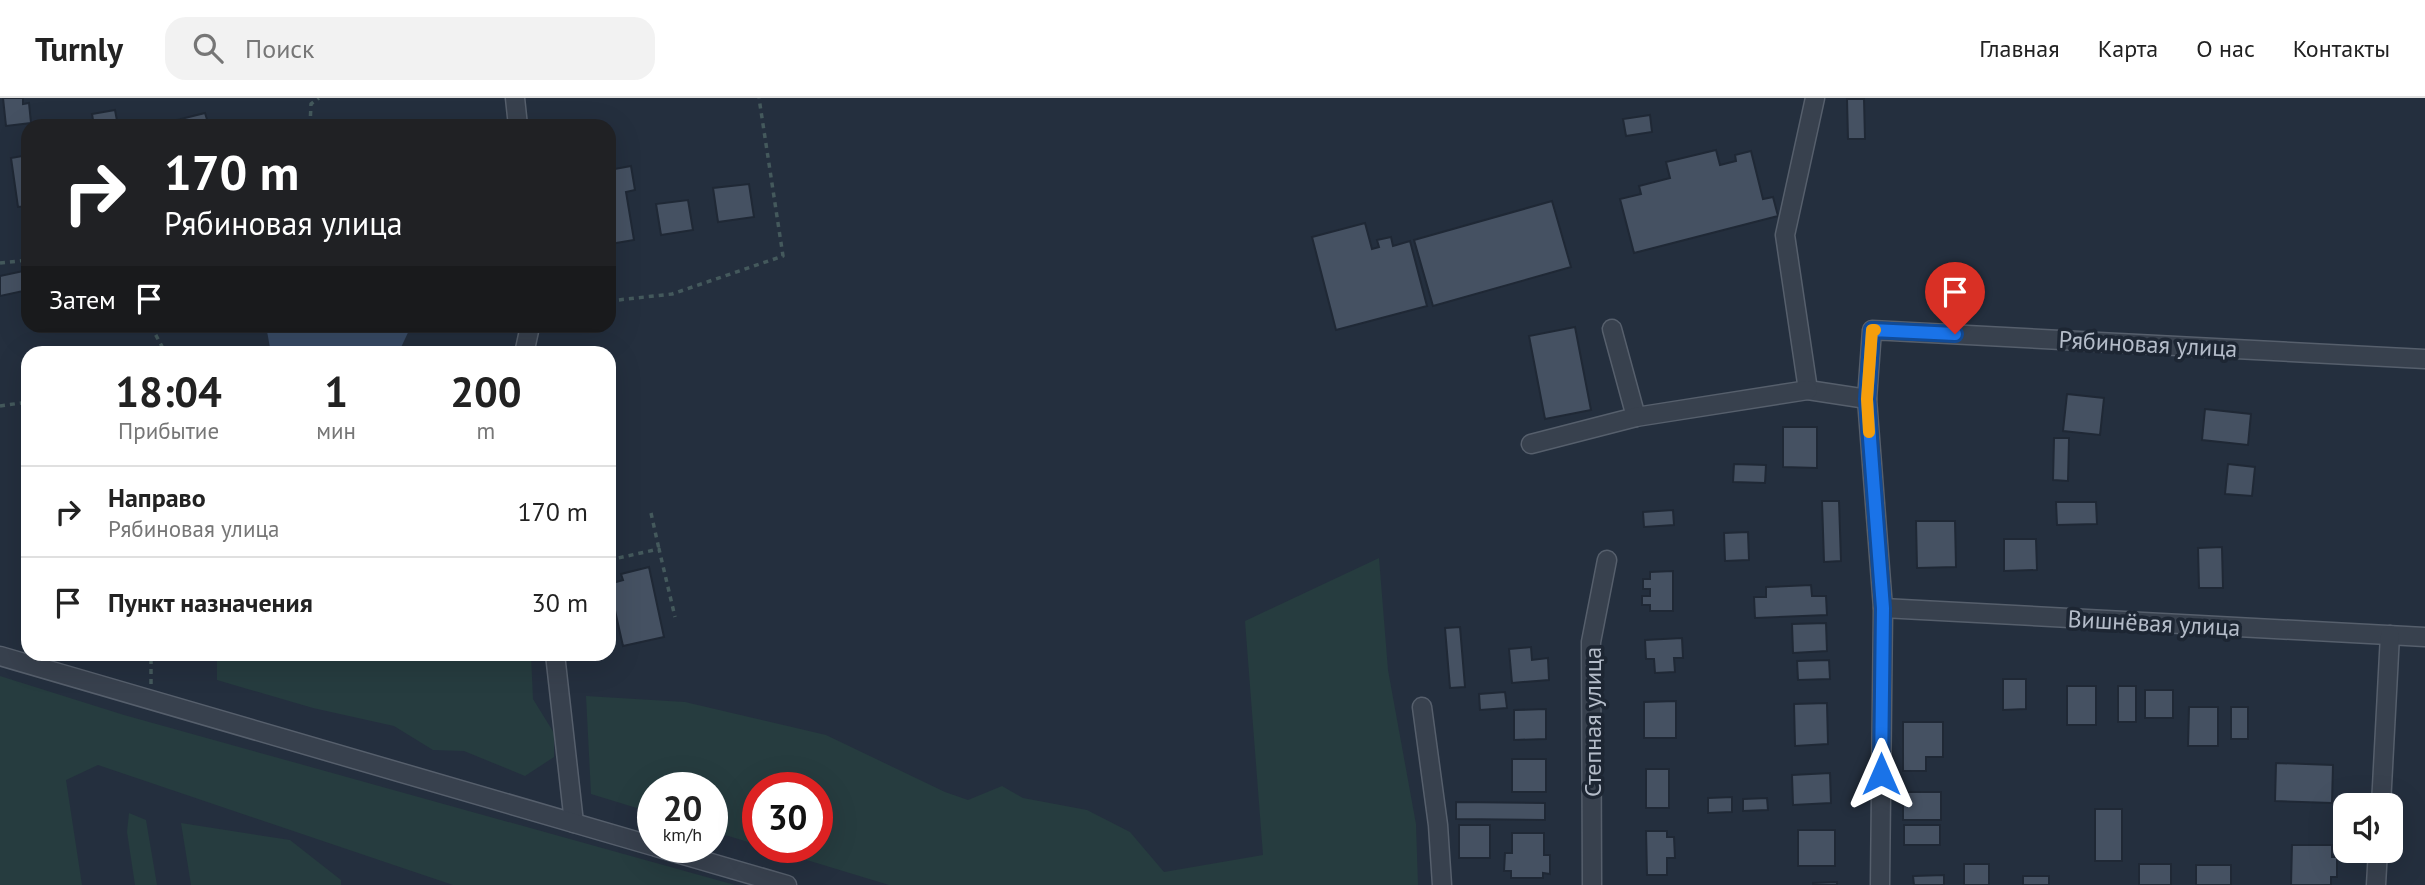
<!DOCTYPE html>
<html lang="ru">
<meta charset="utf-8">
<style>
body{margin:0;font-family:"PT Sans",sans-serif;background:#f2f2f2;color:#222;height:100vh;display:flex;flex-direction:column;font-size:26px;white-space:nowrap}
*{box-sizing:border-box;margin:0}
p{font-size:23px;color:#767676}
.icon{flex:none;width:38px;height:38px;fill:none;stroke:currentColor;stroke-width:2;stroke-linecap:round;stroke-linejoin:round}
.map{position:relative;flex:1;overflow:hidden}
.sheet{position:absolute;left:21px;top:248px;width:595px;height:315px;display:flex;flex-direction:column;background:#fff;border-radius:21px;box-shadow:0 7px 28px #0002}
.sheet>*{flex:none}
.hud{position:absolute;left:21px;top:21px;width:595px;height:214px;border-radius:21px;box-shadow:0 7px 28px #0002;background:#202124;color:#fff;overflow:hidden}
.buttons{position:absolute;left:2333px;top:695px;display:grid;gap:14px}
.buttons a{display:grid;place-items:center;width:70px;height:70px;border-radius:14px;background:#fff;box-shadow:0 7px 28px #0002;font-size:35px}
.speed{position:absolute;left:637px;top:674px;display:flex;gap:14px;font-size:35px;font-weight:700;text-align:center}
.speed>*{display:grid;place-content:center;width:91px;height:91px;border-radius:50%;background:#fff;box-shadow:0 7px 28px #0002;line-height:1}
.speed small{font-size:18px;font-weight:400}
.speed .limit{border:10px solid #d22;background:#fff;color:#111}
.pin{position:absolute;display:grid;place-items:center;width:60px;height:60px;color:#fff;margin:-72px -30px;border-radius:50% 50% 50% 0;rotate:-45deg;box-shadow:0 0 7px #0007}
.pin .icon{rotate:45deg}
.me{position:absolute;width:77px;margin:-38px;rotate:0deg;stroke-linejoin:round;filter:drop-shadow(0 0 5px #0008)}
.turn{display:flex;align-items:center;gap:24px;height:147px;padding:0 28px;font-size:32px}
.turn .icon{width:91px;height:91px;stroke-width:2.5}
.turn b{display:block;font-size:49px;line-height:60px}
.then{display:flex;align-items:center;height:66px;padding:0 28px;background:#0003;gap:14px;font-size:26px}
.eta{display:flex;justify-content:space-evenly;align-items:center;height:119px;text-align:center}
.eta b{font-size:42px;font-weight:700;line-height:49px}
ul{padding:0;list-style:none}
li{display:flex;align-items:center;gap:21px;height:91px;padding:0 28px;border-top:2px solid #e0e0e0}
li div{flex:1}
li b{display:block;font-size:26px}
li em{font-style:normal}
header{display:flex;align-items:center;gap:42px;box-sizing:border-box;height:98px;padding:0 35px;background:#fff;border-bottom:2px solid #e0e0e0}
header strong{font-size:33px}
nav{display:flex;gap:38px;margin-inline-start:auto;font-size:24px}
.search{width:490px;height:63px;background:#f2f2f2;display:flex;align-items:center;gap:18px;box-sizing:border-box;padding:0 24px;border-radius:21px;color:#767676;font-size:26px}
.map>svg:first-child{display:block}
</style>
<header>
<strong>Turnly</strong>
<div class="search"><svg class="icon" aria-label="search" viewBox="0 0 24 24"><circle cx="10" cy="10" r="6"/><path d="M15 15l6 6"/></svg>Поиск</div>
<nav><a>Главная</a><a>Карта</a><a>О нас</a><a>Контакты</a></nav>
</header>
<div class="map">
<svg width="2425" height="787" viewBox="0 0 2425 787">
<rect width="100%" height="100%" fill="#242f3e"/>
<g fill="#263c3f">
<polygon points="1379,460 1388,572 1416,726 1418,787 889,787 764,749 817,749 817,690 758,690 758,747 712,733 712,690 653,690 653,715 591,696 586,598 685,604 826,637 945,694 968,702 1002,688 1023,700 1087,712 1130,734 1164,774 1263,757 1245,523"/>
<polygon points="441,556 470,560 482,557 531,557 533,601 554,635 554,659 525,678 464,653 433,652 394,628 313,610 217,582 217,557"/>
<polygon points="0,578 124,617 735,787 453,787 98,667 66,682 82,787 0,787"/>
<polygon points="129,715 146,722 157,787 135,787 127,734"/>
<polygon points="181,725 290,742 341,782 341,787 191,787"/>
</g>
<polygon fill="#394c67" points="266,228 411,228 398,256 271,255"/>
<g fill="#455162" stroke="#1f2835" stroke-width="2">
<polygon points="3,0 23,0 23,6 29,5 31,25 6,28"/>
<polygon points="1847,1 1864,1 1865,41 1848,41"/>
<polygon points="115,12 118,28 94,28 92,16"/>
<polygon points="205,15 209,28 174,28 173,23"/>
<polygon points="1650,17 1652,34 1626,38 1623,21"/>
<polygon points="269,24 269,28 248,28 248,27"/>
<polygon points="1716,52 1720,67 1736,63 1735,57 1751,53 1763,101 1773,99 1778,118 1634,155 1620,101 1641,96 1639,88 1670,80 1666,64"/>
<polygon points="28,57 28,108 18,109 11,60"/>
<polygon points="631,68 635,92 626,94 634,142 610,146 609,72"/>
<polygon points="749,86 754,119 718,124 713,90"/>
<polygon points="688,102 693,132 661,137 656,106"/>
<polygon points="1552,103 1571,169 1433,208 1414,142"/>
<polygon points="1365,125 1372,151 1379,149 1377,142 1391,139 1393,148 1410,143 1427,208 1336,232 1312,139"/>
<polygon points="28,172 28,192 0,198 0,178"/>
<polygon points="1575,229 1591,312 1545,321 1529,238"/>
<polygon points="2067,296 2104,300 2100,337 2063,333"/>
<polygon points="2205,311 2251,316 2248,347 2202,342"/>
<polygon points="1783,329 1817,329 1817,370 1783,369"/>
<polygon points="2054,340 2069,340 2068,383 2053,382"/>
<polygon points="1734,366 1766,367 1765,385 1733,384"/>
<polygon points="2228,366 2255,369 2252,398 2225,396"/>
<polygon points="1822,403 1839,403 1841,463 1824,464"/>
<polygon points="2056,404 2096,404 2097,426 2057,427"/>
<polygon points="1673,412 1674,427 1644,429 1643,414"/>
<polygon points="1916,423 1955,423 1956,469 1917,470"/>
<polygon points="1748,434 1749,462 1725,463 1724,435"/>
<polygon points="2004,441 2036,441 2037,472 2004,473"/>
<polygon points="2222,449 2223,490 2199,490 2198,450"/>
<polygon points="649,469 664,539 623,548 609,486 623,482 621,476"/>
<polygon points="1673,473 1673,513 1650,513 1650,507 1642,507 1642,498 1650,498 1650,491 1643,491 1643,481 1650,481 1650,474"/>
<polygon points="1811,487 1812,498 1826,498 1827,517 1755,520 1754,499 1766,499 1766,489"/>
<polygon points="1826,525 1827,553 1793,555 1792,526"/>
<polygon points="1460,529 1465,589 1450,590 1445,530"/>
<polygon points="1682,540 1683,560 1674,560 1675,574 1655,575 1654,561 1646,561 1645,542"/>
<polygon points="1531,549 1532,562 1548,560 1549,582 1512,585 1509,551"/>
<polygon points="1829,562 1830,581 1798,582 1797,563"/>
<polygon points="2003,581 2026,581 2026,611 2003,612"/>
<rect x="2067" y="588" width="29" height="39"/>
<rect x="2118" y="588" width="18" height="36"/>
<rect x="2145" y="592" width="28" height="28"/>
<polygon points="1505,594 1507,610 1480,612 1479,596"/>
<polygon points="1676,603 1676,640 1644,640 1644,604"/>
<polygon points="1827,605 1828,646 1795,648 1794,606"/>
<polygon points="2189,609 2218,609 2218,648 2188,648"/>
<rect x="2231" y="609" width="17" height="32"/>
<polygon points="1546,611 1546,641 1514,642 1514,612"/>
<polygon points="1903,624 1943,624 1943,659 1926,659 1926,673 1903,673"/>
<rect x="1512" y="661" width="34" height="33"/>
<polygon points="2276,665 2333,667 2332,705 2275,703"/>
<rect x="1646" y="671" width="23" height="39"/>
<polygon points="1830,675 1831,705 1793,707 1792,677"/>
<rect x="1903" y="694" width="38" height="28"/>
<polygon points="1732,699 1732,714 1708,715 1708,700"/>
<polygon points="1767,700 1768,712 1743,713 1743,701"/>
<polygon points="1456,704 1545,705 1545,722 1456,721"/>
<rect x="2095" y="711" width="27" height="52"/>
<rect x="1459" y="727" width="31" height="33"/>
<rect x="1904" y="727" width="36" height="20"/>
<rect x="1798" y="732" width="37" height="36"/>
<polygon points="1646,733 1667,733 1667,739 1674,739 1675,760 1667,760 1667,777 1647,777"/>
<polygon points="1512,735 1544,735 1544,757 1550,757 1550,776 1543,775 1543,780 1511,780 1511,773 1504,773 1505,755 1512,755"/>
<polygon points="2292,747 2332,747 2332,759 2337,759 2337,779 2331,779 2331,787 2291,787"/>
<rect x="1964" y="766" width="25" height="21"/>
<rect x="2139" y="766" width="32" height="21"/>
<rect x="2196" y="767" width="35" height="20"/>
<polygon points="1944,777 1944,787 1914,787 1913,778"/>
<rect x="2023" y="778" width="26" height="9"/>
<polygon points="1837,784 1837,787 1813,787 1813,785"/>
</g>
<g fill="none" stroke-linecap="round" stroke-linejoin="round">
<g stroke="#565f6c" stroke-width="21">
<g id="street">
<polyline points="515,0 518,28"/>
<polyline points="1815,0 1785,137 1808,292 1867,301"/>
<polyline points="1612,231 1636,319"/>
<polyline points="524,256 530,228"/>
<polyline points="1531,346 1636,319 1808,292"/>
<polyline points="1883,510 2425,539"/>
<polyline points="555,556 574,725"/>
<polyline points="0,558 653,748"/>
<polyline points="1422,609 1438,727 1442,787"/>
<polyline points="2381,707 2390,537"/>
<polyline points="656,749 787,787"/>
<polyline points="1592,787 1591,544 1607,462"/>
<polyline points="1880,787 1883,510 1867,301 1872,232 2425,261"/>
<polyline points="2376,787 2378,752"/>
</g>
</g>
<g stroke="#44595c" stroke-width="3.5" stroke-dasharray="5 5" stroke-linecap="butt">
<polyline points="310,28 311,6 319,0"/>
<polyline points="0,165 28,162"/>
<polyline points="609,203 672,196 783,158 759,0"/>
<polyline points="151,228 166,256"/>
<polyline points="0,308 28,304"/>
<polyline points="651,415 659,451"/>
<polyline points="609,462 659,451 675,519"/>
<polyline points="151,586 151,556"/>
</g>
<use href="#street" stroke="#38414e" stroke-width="18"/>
</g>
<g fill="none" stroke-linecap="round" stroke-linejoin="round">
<g stroke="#114b97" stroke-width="18">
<polyline id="route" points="1881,676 1883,510 1867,301 1872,232 1955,236"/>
</g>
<use href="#route" stroke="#1a73e8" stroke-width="12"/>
<polyline stroke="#f59e0b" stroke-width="12" points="1869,334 1867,301 1872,232 1875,232"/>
</g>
<g text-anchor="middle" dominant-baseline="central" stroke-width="7" stroke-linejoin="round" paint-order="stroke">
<g font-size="24" fill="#b4bcc9" stroke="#1d2633">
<text transform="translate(2148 246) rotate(3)">Рябиновая улица</text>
<text transform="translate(2154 525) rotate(3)">Вишнёвая улица</text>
<text transform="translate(1592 624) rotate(-90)">Степная улица</text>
</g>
</g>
</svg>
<div class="buttons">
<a><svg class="icon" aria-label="sound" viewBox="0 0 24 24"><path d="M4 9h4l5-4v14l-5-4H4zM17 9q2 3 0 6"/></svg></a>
</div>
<div class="speed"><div>20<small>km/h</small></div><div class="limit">30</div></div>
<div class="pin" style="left:1955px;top:236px;background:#d93025"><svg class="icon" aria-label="arrive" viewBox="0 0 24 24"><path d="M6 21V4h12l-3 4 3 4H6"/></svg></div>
<svg class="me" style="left:1881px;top:676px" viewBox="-20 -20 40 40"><path d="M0-17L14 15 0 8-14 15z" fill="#1a73e8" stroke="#fff" stroke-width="4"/></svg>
<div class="hud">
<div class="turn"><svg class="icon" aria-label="right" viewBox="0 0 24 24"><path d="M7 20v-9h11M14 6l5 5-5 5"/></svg><div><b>170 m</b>Рябиновая улица</div></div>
<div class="then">Затем<svg class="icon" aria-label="arrive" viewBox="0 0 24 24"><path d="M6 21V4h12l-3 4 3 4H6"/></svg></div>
</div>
<section class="sheet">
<div class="eta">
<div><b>18:04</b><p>Прибытие</p></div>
<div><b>1</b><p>мин</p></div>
<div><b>200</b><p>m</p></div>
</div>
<ul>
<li><svg class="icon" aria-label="right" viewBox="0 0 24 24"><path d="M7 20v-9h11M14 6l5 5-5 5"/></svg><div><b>Направо</b><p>Рябиновая улица</p></div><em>170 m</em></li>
<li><svg class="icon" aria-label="arrive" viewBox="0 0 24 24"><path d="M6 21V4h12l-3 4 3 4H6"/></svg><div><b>Пункт назначения</b></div><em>30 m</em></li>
</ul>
</section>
</div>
